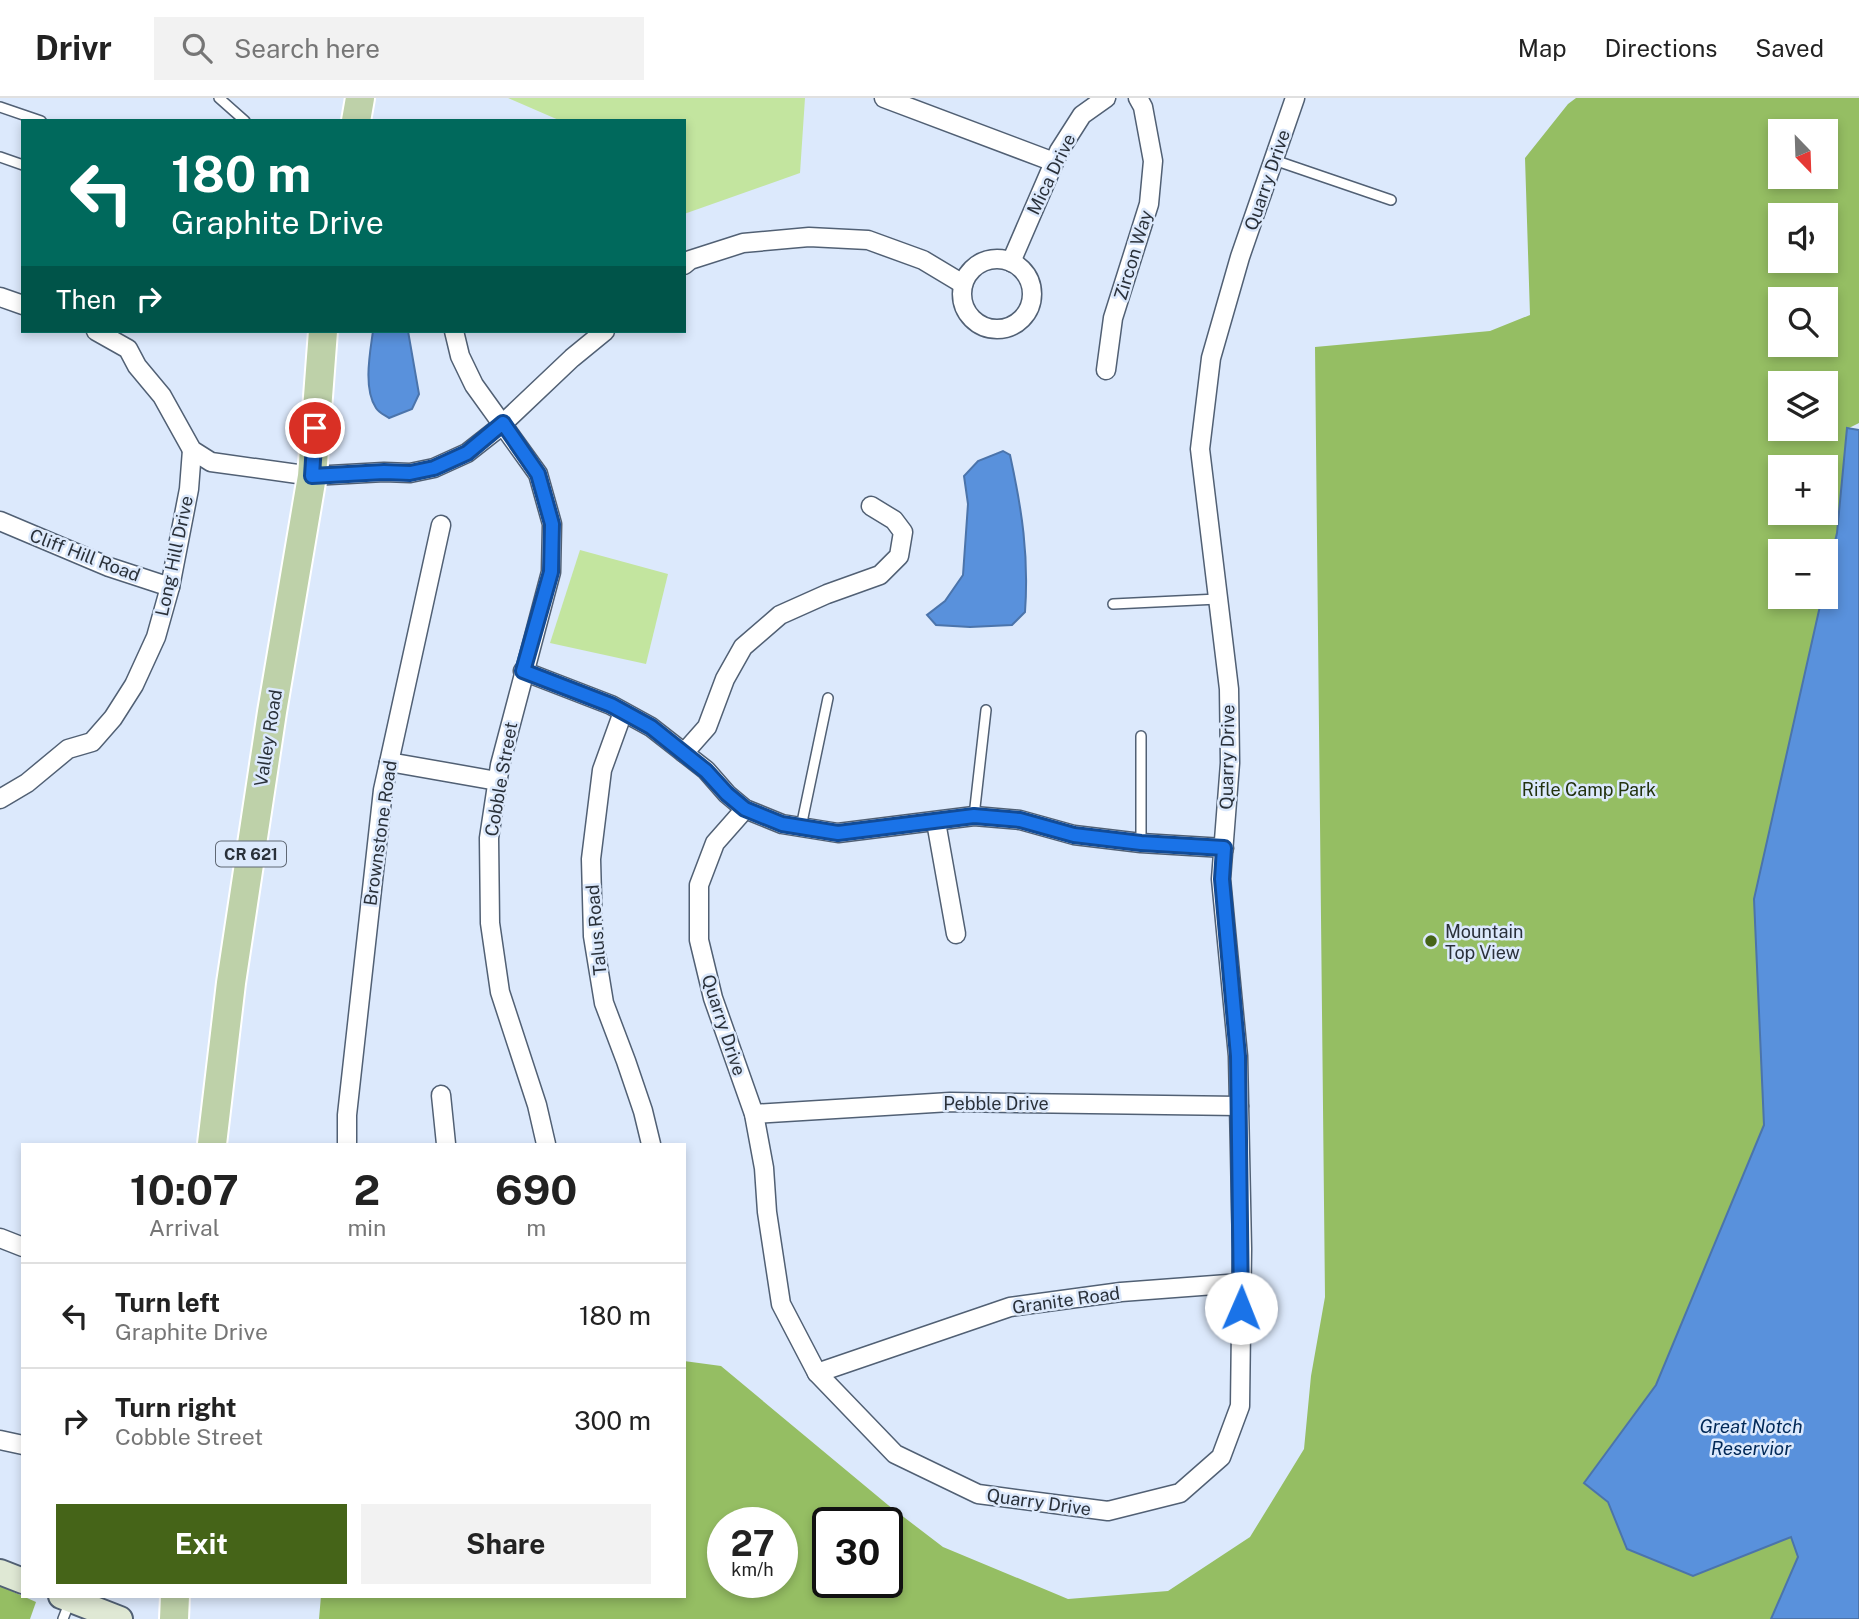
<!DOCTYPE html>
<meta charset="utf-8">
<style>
body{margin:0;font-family:"Public Sans",sans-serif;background:#f2f2f2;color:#222;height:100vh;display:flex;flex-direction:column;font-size:26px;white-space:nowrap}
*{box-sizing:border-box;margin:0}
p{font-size:23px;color:#767676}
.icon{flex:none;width:38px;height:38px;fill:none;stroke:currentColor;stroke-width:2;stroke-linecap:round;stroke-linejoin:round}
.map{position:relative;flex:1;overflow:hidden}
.drawer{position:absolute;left:21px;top:1045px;width:665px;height:455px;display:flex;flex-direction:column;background:#fff;border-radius:0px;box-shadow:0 4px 10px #0003}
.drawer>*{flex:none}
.guide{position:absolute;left:21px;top:21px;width:665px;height:214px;border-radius:0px;box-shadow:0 4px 10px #0003;background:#00695c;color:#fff;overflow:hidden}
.needle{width:46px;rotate:157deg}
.tools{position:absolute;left:1768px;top:21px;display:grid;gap:14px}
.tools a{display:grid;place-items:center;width:70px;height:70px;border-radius:0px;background:#fff;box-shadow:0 4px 10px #0003;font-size:35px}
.speed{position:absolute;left:707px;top:1409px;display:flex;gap:14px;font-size:35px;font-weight:700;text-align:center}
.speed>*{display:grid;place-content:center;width:91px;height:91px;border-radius:50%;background:#fff;box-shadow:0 4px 10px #0003;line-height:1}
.speed small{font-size:18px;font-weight:400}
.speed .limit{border:4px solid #111;border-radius:10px;background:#fff;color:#111}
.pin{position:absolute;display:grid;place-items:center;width:60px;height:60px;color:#fff;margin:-30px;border:4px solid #fff;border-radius:50%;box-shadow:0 2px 7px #0007}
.me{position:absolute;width:77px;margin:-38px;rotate:1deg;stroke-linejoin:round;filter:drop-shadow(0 0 5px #0008)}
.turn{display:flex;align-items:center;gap:24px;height:147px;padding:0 35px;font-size:32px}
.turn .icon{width:91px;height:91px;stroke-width:2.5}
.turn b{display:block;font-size:49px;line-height:60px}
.then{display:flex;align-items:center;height:66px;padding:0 35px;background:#0003;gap:14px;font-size:26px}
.eta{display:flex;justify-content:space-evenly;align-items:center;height:119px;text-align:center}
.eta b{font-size:42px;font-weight:700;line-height:49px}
.cta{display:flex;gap:14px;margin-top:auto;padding:14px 35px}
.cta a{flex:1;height:80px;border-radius:0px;background:#456418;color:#fff;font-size:28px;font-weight:700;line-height:80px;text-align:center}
.cta a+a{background:#f2f2f2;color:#222}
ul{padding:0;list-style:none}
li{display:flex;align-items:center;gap:21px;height:105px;padding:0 35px;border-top:2px solid #e0e0e0}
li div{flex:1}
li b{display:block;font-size:26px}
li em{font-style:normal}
header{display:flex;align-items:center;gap:42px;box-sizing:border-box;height:98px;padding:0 35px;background:#fff;border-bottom:2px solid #e0e0e0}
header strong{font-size:33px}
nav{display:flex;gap:38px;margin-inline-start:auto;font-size:24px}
.search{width:490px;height:63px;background:#f2f2f2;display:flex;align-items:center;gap:18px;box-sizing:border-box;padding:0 24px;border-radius:0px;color:#767676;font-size:26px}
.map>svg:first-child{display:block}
</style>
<header>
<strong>Drivr</strong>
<div class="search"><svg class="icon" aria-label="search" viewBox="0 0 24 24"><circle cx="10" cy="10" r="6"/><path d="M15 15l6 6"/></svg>Search here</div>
<nav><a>Map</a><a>Directions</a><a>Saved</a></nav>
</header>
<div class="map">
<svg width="1859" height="1521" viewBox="0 0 1859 1521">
<rect width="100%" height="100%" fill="#dce9fc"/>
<g fill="#c3e59f">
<polygon points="508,0 805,0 800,75 684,116 684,23 561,23"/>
<polygon points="580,452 668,476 646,566 550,545"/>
</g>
<g fill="#95be63" fill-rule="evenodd">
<path d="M1576,0H1859V325L1847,331L1837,435L1825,485V453H1780V499H1822L1754,801L1764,1027L1656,1287L1584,1385L1608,1404L1627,1451L1693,1477L1791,1439L1798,1459L1771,1521H319L321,1498H684V1263L721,1268L888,1407L943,1449L1068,1501L1168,1493L1250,1439L1304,1351L1311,1278L1325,1199L1315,249L1490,233L1530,217L1525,60L1568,6ZM1780,33H1825V79H1780ZM1780,117H1825V163H1780ZM1780,201H1825V247H1780ZM1780,285H1825V331H1780ZM1780,369H1825V415H1780ZM723,1424H782V1484H723ZM828,1424H887V1484H828Z"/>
<polygon points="0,1488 36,1504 30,1521 0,1521"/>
</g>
<g fill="#5991dc" stroke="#4b74ab" stroke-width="2">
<path d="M373,233H408L419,296L412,311L389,320C385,317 379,315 376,310C363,290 370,255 373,233Z"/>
<polygon points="1847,330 1859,332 1859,1521 1771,1521 1798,1459 1791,1439 1693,1478 1627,1451 1608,1404 1584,1385 1656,1287 1764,1027 1754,801 1822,499 1825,499 1825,485 1837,435"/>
<path d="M1003,353L1010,357C1022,412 1029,458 1025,514L1012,527L970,529L936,527L927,517L945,503L963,477L968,406L964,378L978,363Z"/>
</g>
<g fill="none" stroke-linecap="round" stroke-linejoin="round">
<g stroke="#516074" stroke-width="12">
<g id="lane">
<polyline points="219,0 245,23"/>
<polyline points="0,9 41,23"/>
<polyline points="0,59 23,67"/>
<polyline points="1274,62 1391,102"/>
<polyline points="1113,506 1218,501"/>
<polyline points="974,718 986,612"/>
<polyline points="801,729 828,600"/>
<polyline points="1141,745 1141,638"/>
<polyline points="63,1521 70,1503"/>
</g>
</g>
<g stroke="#516074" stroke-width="21">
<g id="street">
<polyline points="884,0 1054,64"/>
<circle cx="997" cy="196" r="35"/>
<polyline points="1011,164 1059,53 1082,17 1106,0"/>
<polyline points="684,167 690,162 743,145 809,139 868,142 923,162 963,186"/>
<polyline points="0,199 23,207"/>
<polyline points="96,233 128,251 137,268 162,298 192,352 211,364 312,378 384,374 410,375 434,370 467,355 495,333 572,260 605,233"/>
<polyline points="454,233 460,258 474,287 538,376 552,426 551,474 500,667 489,740 490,825 500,894 537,1007 546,1046"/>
<polyline points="1106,272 1113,220 1149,106 1153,63 1143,9 1138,0"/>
<polyline points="0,423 109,469 170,489"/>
<polyline points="523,573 611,607 651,629 706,672 727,696 745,711 782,726 838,735 974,718 1020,722 1074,737 1141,745 1224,750"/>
<polyline points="623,614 602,672 591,761 593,838 604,905 626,963 643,1013 651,1046"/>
<polyline points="684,655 707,629 725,581 743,549 780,517 827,496 880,477 899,458 903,434 894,422 871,408"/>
<polyline points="389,664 497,683"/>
<polyline points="0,701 27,685 68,651 92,644 113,620 134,587 156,539 170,489 189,391 192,352"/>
<polyline points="745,711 715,745 699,787 699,842 713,900 754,1016 764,1070 767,1114 781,1206 817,1275 895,1356 978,1396 1108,1413 1180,1395 1221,1359 1240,1308 1242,1151 1238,958 1221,781 1230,665 1229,591 1200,351 1211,260 1240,159 1295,0"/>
<polyline points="936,724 956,836"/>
<polyline points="441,997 446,1046"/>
<polyline points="754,1016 950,1004 1239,1008"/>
<polyline points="347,1046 347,1017 383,692 441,427"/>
<polyline points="0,1140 23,1149"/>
<polyline points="817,1275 1010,1209 1121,1194 1241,1185"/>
<polyline points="0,1342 23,1347"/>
</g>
</g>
<g stroke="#516074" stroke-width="28">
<g id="secondary">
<polyline points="0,1474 23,1483"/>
<polyline points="61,1498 120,1521"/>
</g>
</g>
<g stroke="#fff" stroke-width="32">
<g id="primary">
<polyline points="356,23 360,0"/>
<polyline points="212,1046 231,885 272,614 312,378 323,233"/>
<polyline points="174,1521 175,1498"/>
</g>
</g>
<use href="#lane" stroke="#fff" stroke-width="9"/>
<use href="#street" stroke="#fff" stroke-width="18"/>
<use href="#secondary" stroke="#dfe8d4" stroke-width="24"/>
<use href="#primary" stroke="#bed1a9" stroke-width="28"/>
</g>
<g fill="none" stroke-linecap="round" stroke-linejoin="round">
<g stroke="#114b97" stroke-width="18">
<polyline id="route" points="315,330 312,378 384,374 410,375 434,370 467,355 503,325 538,376 552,426 551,474 523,573 611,607 651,629 706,673 727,696 745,711 782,726 838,735 974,718 1020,722 1074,737 1141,745 1224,750 1222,781 1238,958 1241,1210"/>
</g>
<use href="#route" stroke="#1a73e8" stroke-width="12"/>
</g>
<circle fill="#456418" stroke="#dce9fc" stroke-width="2.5" cx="1431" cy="843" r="7"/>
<g text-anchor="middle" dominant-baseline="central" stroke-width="5" stroke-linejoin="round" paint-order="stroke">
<rect fill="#dce9fc" stroke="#5f6874" stroke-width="2" x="216" y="743.5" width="70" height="25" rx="5"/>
<g font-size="16" font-weight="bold" fill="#2a313a">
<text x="251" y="756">CR 621</text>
</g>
<g font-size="18" fill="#2a313a" stroke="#dce9fc">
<text transform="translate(1051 76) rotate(-64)">Mica Drive</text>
<text transform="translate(1267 82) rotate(-71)">Quarry Drive</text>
<text transform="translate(1133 157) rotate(-73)">Zircon Way</text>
<text transform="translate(85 457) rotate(21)">Cliff Hill Road</text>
<text transform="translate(174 458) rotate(-78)">Long Hill Drive</text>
<text transform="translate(268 640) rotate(-81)">Valley Road</text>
<text transform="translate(1227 659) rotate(-89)">Quarry Drive</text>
<text transform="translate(501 681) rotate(-80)">Cobble Street</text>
<text transform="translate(380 735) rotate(-82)">Brownstone Road</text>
<text transform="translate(596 832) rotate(-95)">Talus Road</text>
<text transform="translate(724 927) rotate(72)">Quarry Drive</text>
<text x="996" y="1005">Pebble Drive</text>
<text transform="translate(1066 1202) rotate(-8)">Granite Road</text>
<text transform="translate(1039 1404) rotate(8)">Quarry Drive</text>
</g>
<g font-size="18" fill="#23330e" stroke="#dce9fc">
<text x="1589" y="691">Rifle Camp Park</text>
</g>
<g font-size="18" fill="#2a313a" stroke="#dce9fc" text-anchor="start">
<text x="1445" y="833">Mountain<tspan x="1445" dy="21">Top View</tspan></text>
</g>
<g font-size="19" font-style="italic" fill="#012857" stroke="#dce9fc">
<text x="1751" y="1328">Great Notch<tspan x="1751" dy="22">Reservior</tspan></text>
</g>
</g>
</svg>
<div class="tools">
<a><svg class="needle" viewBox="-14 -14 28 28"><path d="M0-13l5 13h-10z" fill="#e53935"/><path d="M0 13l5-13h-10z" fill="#767676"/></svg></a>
<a><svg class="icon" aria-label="sound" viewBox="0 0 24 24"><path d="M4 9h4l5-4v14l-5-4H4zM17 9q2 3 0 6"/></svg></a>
<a><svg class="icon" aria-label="search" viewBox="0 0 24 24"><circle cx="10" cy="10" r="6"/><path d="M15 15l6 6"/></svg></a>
<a><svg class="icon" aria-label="layers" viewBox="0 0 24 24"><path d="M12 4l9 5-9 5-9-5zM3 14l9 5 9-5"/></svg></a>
<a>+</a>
<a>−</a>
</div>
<div class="speed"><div>27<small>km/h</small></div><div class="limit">30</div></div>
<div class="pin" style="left:315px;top:330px;background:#d93025"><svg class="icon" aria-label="arrive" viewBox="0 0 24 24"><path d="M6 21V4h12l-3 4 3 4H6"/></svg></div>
<svg class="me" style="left:1241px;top:1210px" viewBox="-20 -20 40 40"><circle r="19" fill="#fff"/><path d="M0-13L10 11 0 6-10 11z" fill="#1a73e8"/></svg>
<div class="guide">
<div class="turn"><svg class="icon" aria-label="left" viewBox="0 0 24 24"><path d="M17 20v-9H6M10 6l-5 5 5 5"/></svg><div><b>180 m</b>Graphite Drive</div></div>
<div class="then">Then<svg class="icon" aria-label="right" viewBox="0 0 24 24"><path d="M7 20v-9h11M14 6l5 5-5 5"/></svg></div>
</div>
<section class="drawer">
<div class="eta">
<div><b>10:07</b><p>Arrival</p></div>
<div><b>2</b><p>min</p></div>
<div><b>690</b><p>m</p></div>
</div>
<ul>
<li><svg class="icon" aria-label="left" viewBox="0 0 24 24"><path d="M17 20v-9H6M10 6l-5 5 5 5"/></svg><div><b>Turn left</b><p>Graphite Drive</p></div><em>180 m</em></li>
<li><svg class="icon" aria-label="right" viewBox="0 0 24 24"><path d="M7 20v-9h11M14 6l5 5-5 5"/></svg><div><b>Turn right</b><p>Cobble Street</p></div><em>300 m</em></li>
</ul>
<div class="cta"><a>Exit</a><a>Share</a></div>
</section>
</div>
